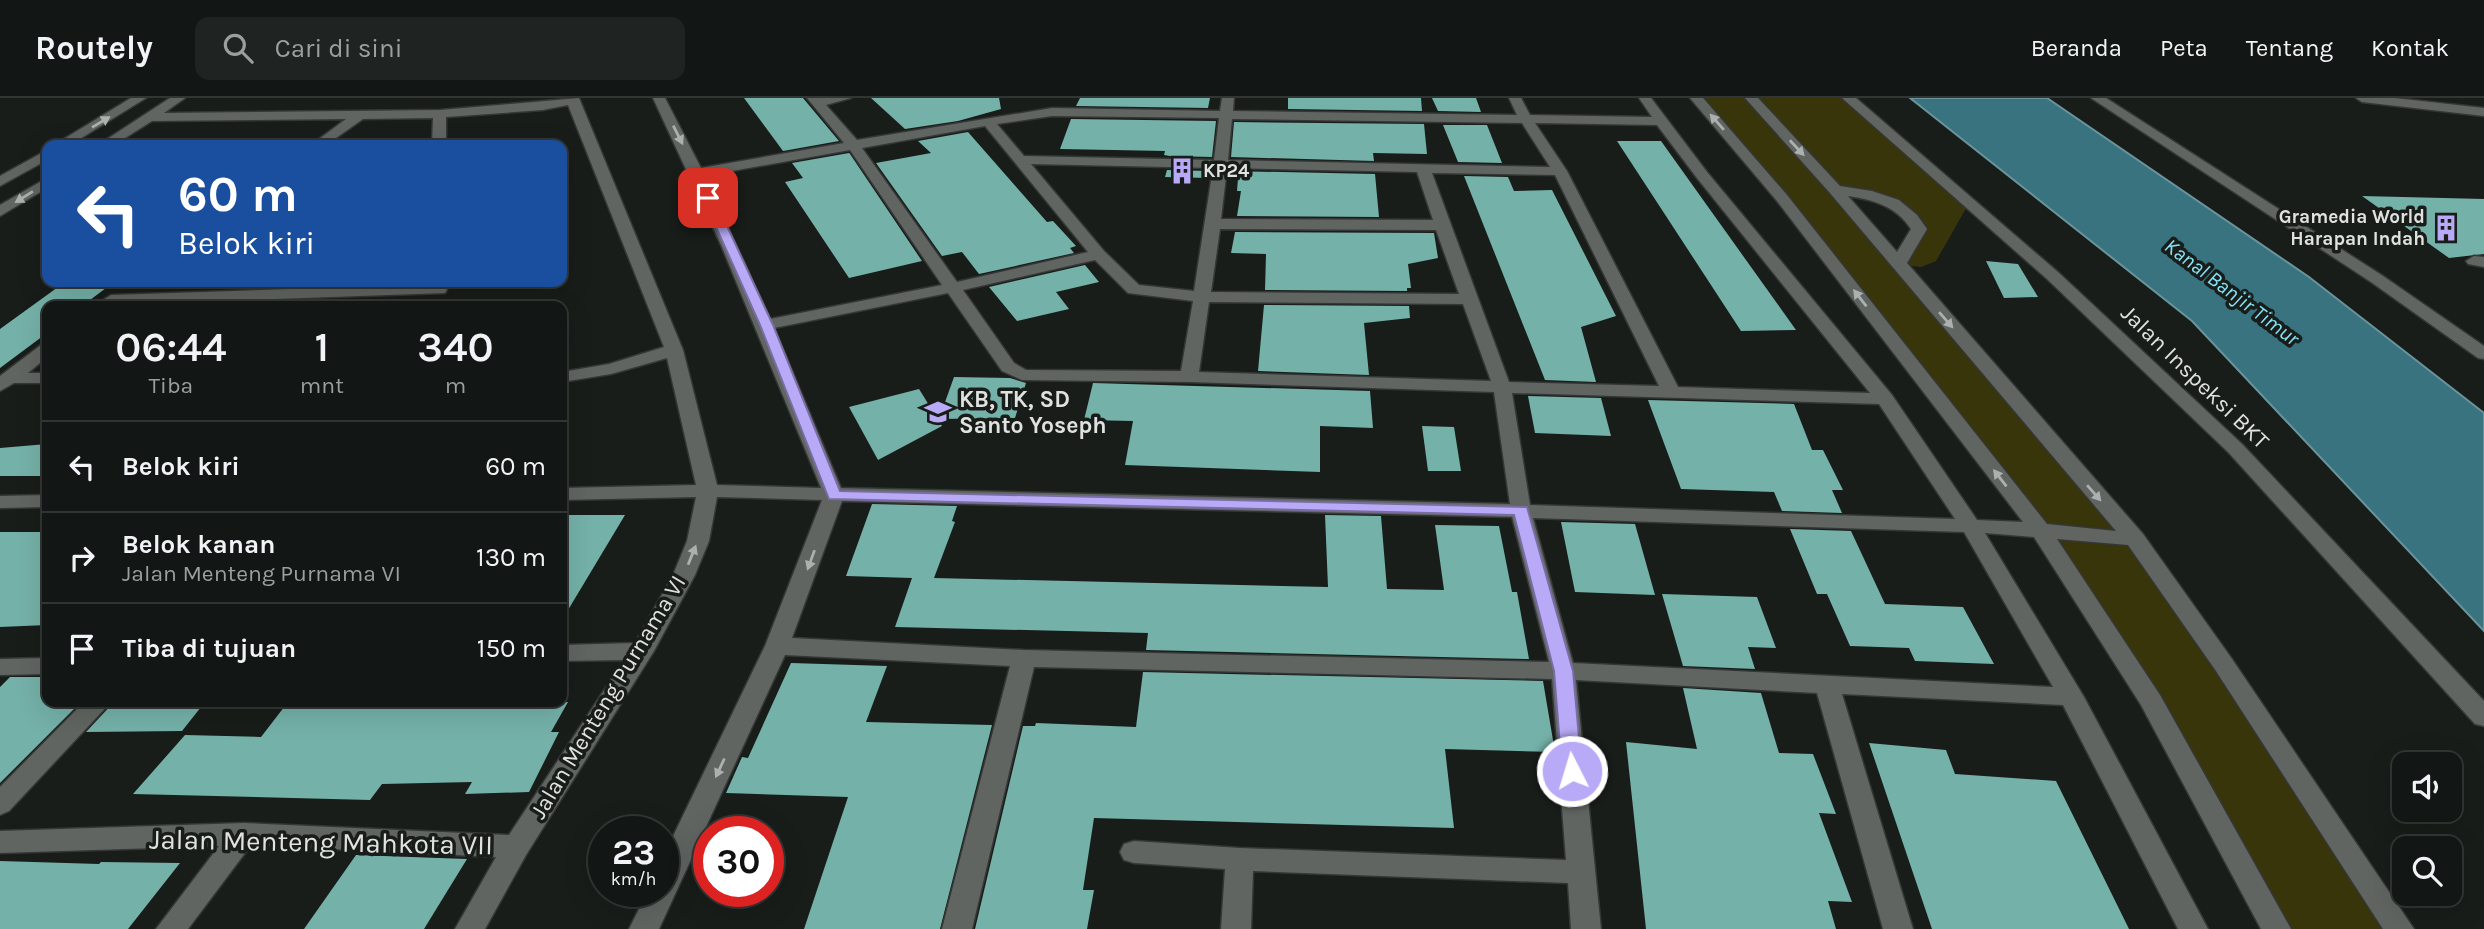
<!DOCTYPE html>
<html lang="id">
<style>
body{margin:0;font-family:Karla,sans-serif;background:#1f2322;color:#f1f3f6;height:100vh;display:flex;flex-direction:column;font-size:26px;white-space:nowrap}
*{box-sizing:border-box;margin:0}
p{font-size:23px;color:#9c9fa0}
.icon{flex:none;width:38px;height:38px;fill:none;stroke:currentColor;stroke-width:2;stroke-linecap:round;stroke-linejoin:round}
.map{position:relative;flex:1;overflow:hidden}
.details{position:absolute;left:42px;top:203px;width:525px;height:406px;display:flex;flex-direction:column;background:#121614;border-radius:14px;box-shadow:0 7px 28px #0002,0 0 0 2px #313534}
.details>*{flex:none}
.hud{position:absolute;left:42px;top:42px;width:525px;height:147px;border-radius:14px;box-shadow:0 7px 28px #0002,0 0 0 2px #313534;background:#1a4fa0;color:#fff;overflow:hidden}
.buttons{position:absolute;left:2392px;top:654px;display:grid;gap:14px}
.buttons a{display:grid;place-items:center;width:70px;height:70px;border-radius:14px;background:#121614;box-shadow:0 7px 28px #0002,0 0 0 2px #313534;font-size:35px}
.speed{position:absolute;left:588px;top:718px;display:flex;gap:14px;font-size:35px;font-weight:700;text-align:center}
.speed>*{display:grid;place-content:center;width:91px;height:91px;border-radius:50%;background:#121614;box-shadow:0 7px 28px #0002,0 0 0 2px #313534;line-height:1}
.speed small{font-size:18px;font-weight:400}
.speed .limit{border:10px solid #d22;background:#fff;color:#111}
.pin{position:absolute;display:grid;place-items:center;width:60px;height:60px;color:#fff;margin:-30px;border-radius:14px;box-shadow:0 4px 10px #0006}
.me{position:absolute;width:77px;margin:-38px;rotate:355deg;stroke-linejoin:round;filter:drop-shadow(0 0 5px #0008)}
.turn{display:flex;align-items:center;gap:24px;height:147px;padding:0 21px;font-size:32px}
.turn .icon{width:91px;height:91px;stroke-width:2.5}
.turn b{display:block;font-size:49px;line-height:60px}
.eta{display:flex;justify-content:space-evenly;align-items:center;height:119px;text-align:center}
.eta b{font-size:42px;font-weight:600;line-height:49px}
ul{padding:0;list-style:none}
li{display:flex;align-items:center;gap:21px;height:91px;padding:0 21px;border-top:2px solid #313534}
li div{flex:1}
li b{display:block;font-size:26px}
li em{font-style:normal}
header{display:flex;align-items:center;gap:42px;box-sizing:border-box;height:98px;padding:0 35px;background:#121614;border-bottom:2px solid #313534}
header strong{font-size:33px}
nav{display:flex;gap:38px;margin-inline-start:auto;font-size:24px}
.search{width:490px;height:63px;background:#1f2322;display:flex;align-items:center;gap:18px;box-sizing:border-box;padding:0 24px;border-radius:14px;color:#9c9fa0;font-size:26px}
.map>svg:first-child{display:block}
</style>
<header>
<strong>Routely</strong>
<div class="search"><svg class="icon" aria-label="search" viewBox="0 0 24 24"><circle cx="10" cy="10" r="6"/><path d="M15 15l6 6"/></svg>Cari di sini</div>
<nav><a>Beranda</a><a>Peta</a><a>Tentang</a><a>Kontak</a></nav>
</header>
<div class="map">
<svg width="2484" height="831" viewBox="0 0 2484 831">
<rect width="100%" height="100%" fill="#181d1a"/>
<g fill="#39350b">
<polygon points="1695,0 1749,0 1954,231 2224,567 2399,831 2276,831 2045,426"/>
<polygon points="1751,0 1848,0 1969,105 1936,163 1921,169 1898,166 1919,131 1900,107 1835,92"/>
</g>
<polygon fill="#38737f" stroke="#6a949c" stroke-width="2" points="1910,0 2047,0 2309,179 2484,315 2484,533 2192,223"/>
<g fill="#74b1a8">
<polygon points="744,0 803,0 839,43 783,53"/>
<polygon points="871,0 999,0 1001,11 958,23 905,31"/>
<polygon points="1080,0 1210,0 1208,10 1076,8"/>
<polygon points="1288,0 1421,0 1422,13 1288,11"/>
<polygon points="1432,0 1476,0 1481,14 1438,13"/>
<polygon points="1071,21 1216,23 1212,59 1170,58 1164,57 1165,53 1060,51"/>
<polygon points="1234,24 1424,26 1427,56 1373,55 1374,63 1231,59"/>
<polygon points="1443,27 1487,27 1502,65 1458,64"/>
<polygon points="968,34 1047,124 1053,123 1076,148 1070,150 1074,155 979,176 962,154 942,158 876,65 931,55 918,43"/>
<polygon points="1617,43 1661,43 1796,232 1741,233"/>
<polygon points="849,55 850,56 922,163 849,180 785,84 803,80 792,65"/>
<polygon points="1167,72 1210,73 1209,80 1165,79"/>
<polygon points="1229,73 1375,76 1379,119 1237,118 1241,93 1237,93 1238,80 1228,80"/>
<polygon points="1464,78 1508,79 1514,93 1552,92 1616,218 1581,229 1596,284 1545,282"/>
<polygon points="2362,98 2484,101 2484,156 2449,160"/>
<polygon points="1235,134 1434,135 1438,160 1408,166 1411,190 1407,190 1407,193 1265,192 1266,156 1231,155"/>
<polygon points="1986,163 2018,166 2038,199 2004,200"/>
<polygon points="1085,167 1099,184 1056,194 1069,211 1017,223 989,189"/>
<polygon points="65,184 114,184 82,208 47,208 47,235 0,270 0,231"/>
<polygon points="1264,207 1409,208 1410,220 1364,225 1369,277 1258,273"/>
<polygon points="954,279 1010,280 1026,285 1015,320 939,321"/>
<polygon points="1093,285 1370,293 1373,330 1320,328 1320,374 1125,367 1133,323 1084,322"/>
<polygon points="919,291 942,328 878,362 849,309"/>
<polygon points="1528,298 1601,300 1611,338 1535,335"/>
<polygon points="1648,302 1794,306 1812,352 1823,352 1843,392 1832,392 1842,415 1782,413 1774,394 1681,391"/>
<polygon points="1422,328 1454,329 1461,373 1428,373"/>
<polygon points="47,346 47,378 0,378 0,350"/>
<polygon points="872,406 957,408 952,423 955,424 934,480 1328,489 1325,417 1381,418 1387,491 1444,492 1435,427 1499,428 1512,494 1517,494 1529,561 1146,552 1148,535 895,529 912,480 846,478"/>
<polygon points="562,417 625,417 562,522"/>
<polygon points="1561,424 1635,426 1655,497 1575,494"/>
<polygon points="1790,431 1851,433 1885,506 1963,509 1994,566 1915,563 1909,550 1850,548 1827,496 1817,496"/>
<polygon points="0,434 47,434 47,527 0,529"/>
<polygon points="1662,496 1757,499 1776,550 1748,549 1755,571 1683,568"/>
<polygon points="791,565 887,568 866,624 992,627 940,831 804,831 848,699 726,695 742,659 748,660"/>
<polygon points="1143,574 1543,583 1555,654 1445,651 1454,730 1094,720 1083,792 1094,792 1087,831 975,831 1023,628 1035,628 1036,625 1136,629"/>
<polygon points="10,579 47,579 47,604 81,604 0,685 0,589"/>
<polygon points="1683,590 1761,595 1779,655 1813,656 1836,716 1819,715 1852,804 1828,803 1836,831 1646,831 1626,644 1697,651"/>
<polygon points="114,604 205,604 182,633 86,634"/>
<polygon points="288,604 568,604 551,634 559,634 529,694 465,696 472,684 382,686 370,702 133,696 185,637 261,639"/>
<polygon points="1869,645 1946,652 1955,676 2056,683 2129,831 1932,831"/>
<polygon points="356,757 467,761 424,831 304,831"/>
<polygon points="0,763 99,766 101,764 180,765 128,831 0,831"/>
</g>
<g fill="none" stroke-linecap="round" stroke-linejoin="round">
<g stroke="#343735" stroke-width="3">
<g id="minor">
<polygon points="131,0 146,0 70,47 54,47"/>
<path d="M170,0H185L164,15L440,12L579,0L683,252L717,387L821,390L721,147L653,0H665L701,70L844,45L807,0H851L826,7L857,42L1052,10L1220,13L1222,0H1234L1233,13L1517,17L1509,0H1521L1530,17L1652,19L1639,0H1651L1707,74L1892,297L1977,422L2023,424L1777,103L1690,0H1703L1787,97L2047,426L2116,433L1830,95L1745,0H1758L1840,88L1872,93L1899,102L1917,117L1927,131L1907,165L2143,436L2232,561L2414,831H2383L2216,573L2128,447L2057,441L2160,597L2291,831H2261L2141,607L2034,439L1985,435L2084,599L2208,831H2178L2063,607L1842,596L1913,831H1883L1817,595L1576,582L1601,831H1571L1568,785L1253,773L1251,831H1221L1225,771L1134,765L1124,762L1120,754L1124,746L1134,743L1240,750L1566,762L1552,581L1034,569L972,831H942L1010,568L785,557L659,831H629L648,793H663V759L765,548L822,402L717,399L709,443L695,477L654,553L526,757L485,831H455L496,759L251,747L188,831H156L219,748L0,755V733L244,725L509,737L624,562L562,563V547L635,545L673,477L687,443L696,399L562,402V390L696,387L667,260L611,276L562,284V274L609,266L664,249L568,7L543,12L446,19V47H432L433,20L363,21L326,47H311L346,21L152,23L114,47H98ZM1052,18L1219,20L1214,62L1024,58L997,26ZM1232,21L1522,25L1550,69L1228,62ZM1535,25L1657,27L1697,80L1870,295L1678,289L1567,73ZM985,28L1088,154L957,184L862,50ZM850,52L942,187L770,221L704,78ZM1031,66L1213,70L1194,193L1139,187L1104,153ZM1227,70L1417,74L1433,122L1221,121ZM1432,75L1555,77L1659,288L1509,284ZM1848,98C1874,102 1896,108 1911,131L1897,154ZM1220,131L1436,132L1459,196L1211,194ZM1095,162L1128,195L1193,203L1181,273L1026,272L1014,265L963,192ZM948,195L1002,273L1022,282L1189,284L1494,294L1510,406L841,390L774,230ZM1209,204L1463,206L1491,283L1199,274ZM1512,295L1879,306L1955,421L1530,407ZM842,403L1512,419L1549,564L1024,552L792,540ZM1533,420L1964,434L2053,589L1573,565Z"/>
<polygon points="1842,0 1856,0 2059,175 2242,346 2484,603 2484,628 2475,626 2228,354 2047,181"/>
<polygon points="2091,0 2106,0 2383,178 2484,248 2484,261 2478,260 2371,184"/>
<polygon points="2356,0 2395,0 2484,10 2484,18 2362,4"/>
<polygon points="47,52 47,62 0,88 0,78"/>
<polygon points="47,80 47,90 0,118 0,107"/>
<polygon points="2474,158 2484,159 2484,169 2468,166 2466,163"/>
<polygon points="439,186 447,191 445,195 111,207 103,202 111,197"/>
<polygon points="47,246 47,259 28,275 47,275 47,285 14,285 0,293 0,278 41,247"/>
<polygon points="47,397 47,409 0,410 0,398"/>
<polygon points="47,560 47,576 0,577 0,561"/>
<polygon points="84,604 111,604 9,713 0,717 0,689"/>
</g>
</g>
<use href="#minor" fill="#606562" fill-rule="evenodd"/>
</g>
<defs><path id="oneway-solid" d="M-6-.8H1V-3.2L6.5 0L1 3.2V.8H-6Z" transform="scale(1.75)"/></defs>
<g fill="#acb0ae">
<use href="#oneway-solid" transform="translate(101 24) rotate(-31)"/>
<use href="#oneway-solid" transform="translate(1717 24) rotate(-131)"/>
<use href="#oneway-solid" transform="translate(678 37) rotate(63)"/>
<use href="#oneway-solid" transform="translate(1797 50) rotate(47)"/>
<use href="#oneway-solid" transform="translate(24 99) rotate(148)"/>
<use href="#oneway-solid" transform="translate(1860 200) rotate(-128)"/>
<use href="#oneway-solid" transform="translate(1946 222) rotate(49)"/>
<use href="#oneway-solid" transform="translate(2000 380) rotate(-128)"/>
<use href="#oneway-solid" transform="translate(2094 395) rotate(49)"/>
<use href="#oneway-solid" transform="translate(692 457) rotate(-68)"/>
<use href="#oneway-solid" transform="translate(811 462) rotate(110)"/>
<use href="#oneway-solid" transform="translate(720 670) rotate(115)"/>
</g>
<polygon fill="#b9aaf7" stroke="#786ea1" stroke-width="2" points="708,97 714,100 773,227 840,393 1527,409 1573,573 1582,673 1579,679 1572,681 1565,679 1562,673 1554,573 1514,417 829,401 760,227 703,100"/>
<defs>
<g id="building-bare" transform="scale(2.1)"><path d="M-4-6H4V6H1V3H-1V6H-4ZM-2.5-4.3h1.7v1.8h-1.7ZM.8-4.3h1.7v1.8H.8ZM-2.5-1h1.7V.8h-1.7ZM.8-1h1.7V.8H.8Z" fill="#b9aaf7" stroke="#181d1a" stroke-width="2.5" paint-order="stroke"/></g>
<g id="school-bare" transform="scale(2.1)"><path d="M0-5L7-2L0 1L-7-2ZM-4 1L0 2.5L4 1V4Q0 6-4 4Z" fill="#b9aaf7" stroke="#181d1a" stroke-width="2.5" paint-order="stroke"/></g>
</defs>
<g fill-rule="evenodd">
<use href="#building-bare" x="1182" y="73"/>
<use href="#building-bare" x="2446" y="130"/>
<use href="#school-bare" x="938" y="314"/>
</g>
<g text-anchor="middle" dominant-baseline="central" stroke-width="7" stroke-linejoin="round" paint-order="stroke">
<g font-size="19" font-weight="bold" fill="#dfe2e0" stroke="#181d1a" text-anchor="start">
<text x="1203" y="73">KP24</text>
<text x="2425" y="119" text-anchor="end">Gramedia World<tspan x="2425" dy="22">Harapan Indah</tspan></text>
</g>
<g font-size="21" font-style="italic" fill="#83e2f5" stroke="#181d1a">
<text transform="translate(2232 194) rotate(37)">Kanal Banjir Timur</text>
</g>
<g font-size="23" fill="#dfe2e0" stroke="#181d1a">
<text transform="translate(2195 279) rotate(44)">Jalan Inspeksi BKT</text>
<text transform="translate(608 599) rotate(-59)">Jalan Menteng Purnama VI</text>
</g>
<g font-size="23" font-weight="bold" fill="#dfe2e0" stroke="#181d1a" text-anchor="start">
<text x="959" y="301">KB, TK, SD<tspan x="959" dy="26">Santo Yoseph</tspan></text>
</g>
<g font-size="28" fill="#dfe2e0" stroke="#181d1a">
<text transform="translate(321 744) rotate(1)">Jalan Menteng Mahkota VII</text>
</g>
</g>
</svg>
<div class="buttons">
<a><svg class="icon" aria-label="sound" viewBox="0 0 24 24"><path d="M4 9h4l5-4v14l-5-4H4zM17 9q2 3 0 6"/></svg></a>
<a><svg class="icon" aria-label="search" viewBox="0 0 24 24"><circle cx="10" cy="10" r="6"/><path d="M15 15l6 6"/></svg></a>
</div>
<div class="speed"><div>23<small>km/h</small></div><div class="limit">30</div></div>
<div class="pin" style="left:708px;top:100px;background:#d93025"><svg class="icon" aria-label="arrive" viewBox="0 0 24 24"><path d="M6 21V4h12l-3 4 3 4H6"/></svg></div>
<svg class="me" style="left:1572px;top:673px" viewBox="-20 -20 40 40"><circle r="17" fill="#b9aaf7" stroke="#fff" stroke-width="3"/><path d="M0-11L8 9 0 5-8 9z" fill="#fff"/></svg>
<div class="hud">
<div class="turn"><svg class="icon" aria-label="left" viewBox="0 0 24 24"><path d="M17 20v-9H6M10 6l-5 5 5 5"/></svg><div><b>60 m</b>Belok kiri</div></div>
</div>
<section class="details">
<div class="eta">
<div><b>06:44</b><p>Tiba</p></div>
<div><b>1</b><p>mnt</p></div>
<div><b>340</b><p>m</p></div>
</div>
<ul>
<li><svg class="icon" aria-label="left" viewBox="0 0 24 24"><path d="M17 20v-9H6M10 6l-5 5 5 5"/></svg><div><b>Belok kiri</b></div><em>60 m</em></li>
<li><svg class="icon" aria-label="right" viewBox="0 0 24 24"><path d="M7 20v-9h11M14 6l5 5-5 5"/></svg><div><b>Belok kanan</b><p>Jalan Menteng Purnama VI</p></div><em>130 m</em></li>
<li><svg class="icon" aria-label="arrive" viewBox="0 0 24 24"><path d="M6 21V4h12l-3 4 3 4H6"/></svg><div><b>Tiba di tujuan</b></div><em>150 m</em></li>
</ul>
</section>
</div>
